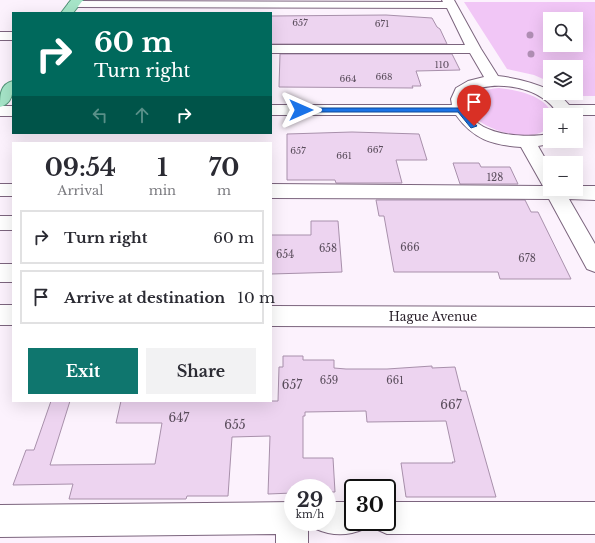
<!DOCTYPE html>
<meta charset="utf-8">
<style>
body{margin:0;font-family:"Libre Baskerville",serif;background:#f2f2f3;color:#2b2b33;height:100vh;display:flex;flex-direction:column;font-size:15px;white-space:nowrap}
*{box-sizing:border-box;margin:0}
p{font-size:13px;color:#7c7c81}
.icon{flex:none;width:22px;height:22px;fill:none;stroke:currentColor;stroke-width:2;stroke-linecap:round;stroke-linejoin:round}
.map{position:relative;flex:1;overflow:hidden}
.side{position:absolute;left:12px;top:142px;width:260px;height:260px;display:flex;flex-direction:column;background:#fff;border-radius:0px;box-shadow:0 4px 16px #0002}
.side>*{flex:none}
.banner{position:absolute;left:12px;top:12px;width:260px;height:122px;border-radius:0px;box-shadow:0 4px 16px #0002;background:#00695c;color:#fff;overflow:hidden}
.buttons{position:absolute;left:543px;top:12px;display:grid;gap:8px}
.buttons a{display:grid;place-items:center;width:40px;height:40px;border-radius:0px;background:#fff;box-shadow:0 4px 16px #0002;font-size:20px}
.speed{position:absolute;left:284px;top:479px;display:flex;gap:8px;font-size:20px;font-weight:700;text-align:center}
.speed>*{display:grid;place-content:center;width:52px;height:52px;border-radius:50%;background:#fff;box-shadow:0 4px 16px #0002;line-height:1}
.speed small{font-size:10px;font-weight:400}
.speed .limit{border:2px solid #111;border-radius:6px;background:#fff;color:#111}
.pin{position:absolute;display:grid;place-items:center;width:34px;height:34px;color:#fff;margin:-41px -17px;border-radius:50% 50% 50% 0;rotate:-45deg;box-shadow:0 0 4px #0007}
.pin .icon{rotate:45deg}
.me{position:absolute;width:44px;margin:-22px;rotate:90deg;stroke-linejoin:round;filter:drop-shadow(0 0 3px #0008)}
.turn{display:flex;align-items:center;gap:14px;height:84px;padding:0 16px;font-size:18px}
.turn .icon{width:52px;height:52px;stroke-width:2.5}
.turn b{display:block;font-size:28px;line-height:34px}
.lanes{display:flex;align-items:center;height:38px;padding:0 16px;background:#0003;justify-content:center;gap:20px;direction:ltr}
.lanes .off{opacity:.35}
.eta{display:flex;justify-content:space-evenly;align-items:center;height:68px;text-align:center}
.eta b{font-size:24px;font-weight:700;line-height:28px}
.cta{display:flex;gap:8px;margin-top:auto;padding:8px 16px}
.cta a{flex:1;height:46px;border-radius:0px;background:#0f766e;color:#fff;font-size:16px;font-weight:700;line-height:46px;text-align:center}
.cta a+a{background:#f2f2f3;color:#2b2b33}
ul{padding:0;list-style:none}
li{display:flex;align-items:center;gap:12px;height:54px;margin:0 8px 6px;padding:0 8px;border:2px solid #e1e1e2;border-radius:0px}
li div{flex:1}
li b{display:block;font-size:15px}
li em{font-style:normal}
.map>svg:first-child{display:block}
</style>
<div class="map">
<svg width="595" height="543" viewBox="0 0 595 543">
<rect width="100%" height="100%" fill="#fcf2fd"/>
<g fill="#f1c6f6" fill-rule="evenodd">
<path d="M464,2H595V96H576L571,93H576V67H550V82L534,75L507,69ZM550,19H576V45H550Z"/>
<path d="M499,88C518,90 545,95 553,115H550V126C547,128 543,132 540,133C522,140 489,131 476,118C456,98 482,89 499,88Z"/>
</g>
<g fill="#edd4f0" stroke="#a890ab">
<polygon points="386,15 432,18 437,27 440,29 447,44 271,44 271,16"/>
<polygon points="280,54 452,54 460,70 416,71 421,86 412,86 413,88 279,87"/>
<polygon points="352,132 419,134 427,160 396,160 402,183 336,183 335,180 287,180 287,134"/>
<polygon points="453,163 479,163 481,167 510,167 518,184 460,184"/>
<polygon points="376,200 525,200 531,212 538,212 571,279 500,279 498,272 394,272 384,216 379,216"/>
<polygon points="311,221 338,221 342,272 271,274 271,235 311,235"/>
<polygon points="283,356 303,356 303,360 334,360 334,368 346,369 387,369 432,366 432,368 455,367 461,391 466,391 496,497 406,497 401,463 453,463 452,462 455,462 446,421 367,422 366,411 305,412 305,416 303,416 303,458 333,458 335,492 327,492 327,488 293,488 293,493 268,494 270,436 232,437 228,496 187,496 186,499 69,499 73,484 13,485 26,450 34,450 51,401 70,401 50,465 155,464 162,423 116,423 121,401 278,401 279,367 283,367"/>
</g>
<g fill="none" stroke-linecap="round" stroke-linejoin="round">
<g stroke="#7c657e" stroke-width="2">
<g id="minor">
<path d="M442,0H454L481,49L498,76C516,78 534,83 550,90V93C558,93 564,99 569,105H595V115H558C545,87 493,78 468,93C458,136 523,139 550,134V141H557L556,143L538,146L550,167V189H576V186H595V200L569,199L595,244V272L587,269L549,199L271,198V184L543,186L521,147C492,145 473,139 456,115H271V105H452L451,99L456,88L468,81L484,77L470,53H271V45H465L447,8L74,7L70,6L68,4L70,2L74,1L443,2Z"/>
<rect x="0" y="32" width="13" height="8"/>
<rect x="0" y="106" width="13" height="10"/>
<rect x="0" y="184" width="13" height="12"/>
<rect x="0" y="216" width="13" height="14"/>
<rect x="0" y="264" width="13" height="18"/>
<rect x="0" y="305" width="13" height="20"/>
<polygon points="271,306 595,307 595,327 271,326"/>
<polygon points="293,502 293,522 308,522 308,543 276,543 276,534 0,537 0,505"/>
<path d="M327,502H353V522H367L364,529C348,536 332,536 316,529L313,522H327Z"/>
<polygon points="387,502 595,502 595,534 387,534 376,529 373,522 387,522"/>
</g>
</g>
<g stroke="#539579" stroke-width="2">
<g id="major">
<polygon points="71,0 83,0 73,13 61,13"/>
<path d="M13,81C13,92 13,103 0,107C0,95 0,84 13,81Z"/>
</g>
</g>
<use href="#minor" fill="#fff" fill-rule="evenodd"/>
<use href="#major" fill="#a6e5c8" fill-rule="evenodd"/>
</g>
<g fill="#af8eb3">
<circle cx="530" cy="35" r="3.5"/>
<circle cx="531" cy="54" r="3.5"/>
</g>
<polygon fill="#1a73e8" stroke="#114b97" points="301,108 460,108 462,109 477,126 471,128 458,112 299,112 299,109"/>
<g text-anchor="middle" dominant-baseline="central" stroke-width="3" stroke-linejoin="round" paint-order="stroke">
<g font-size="9" fill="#5a4d5c">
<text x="300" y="22">657</text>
<text x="382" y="23">671</text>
<text x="442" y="64">110</text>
<text x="384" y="76">668</text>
<text x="348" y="78">664</text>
<text x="375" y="149">667</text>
<text x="298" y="150">657</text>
<text x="344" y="155">661</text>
</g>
<g font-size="10" fill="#5a4d5c">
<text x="495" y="177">128</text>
<text x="410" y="247">666</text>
<text x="328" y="248">658</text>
<text x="285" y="254">654</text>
<text x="527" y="258">678</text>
<text x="329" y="380">659</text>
<text x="395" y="380">661</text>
</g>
<g font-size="12" fill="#29202a" stroke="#fff">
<text x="433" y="316">Hague Avenue</text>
</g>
<g font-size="12" fill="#5a4d5c">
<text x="292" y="384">657</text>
<text x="451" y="404">667</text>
<text x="179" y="417">647</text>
<text x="235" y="424">655</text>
</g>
</g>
</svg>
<div class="buttons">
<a><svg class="icon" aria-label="search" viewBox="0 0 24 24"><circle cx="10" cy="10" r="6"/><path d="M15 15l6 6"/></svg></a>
<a><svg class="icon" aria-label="layers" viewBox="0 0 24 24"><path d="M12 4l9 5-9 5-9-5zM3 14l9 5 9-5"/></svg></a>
<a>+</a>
<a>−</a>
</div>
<div class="speed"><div>29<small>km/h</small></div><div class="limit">30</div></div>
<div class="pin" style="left:474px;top:126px;background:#d93025"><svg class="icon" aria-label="arrive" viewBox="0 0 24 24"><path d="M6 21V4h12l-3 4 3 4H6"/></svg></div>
<svg class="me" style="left:301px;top:110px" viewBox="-20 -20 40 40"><path d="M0-17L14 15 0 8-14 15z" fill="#1a73e8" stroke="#fff" stroke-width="4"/></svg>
<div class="banner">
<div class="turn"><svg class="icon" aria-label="right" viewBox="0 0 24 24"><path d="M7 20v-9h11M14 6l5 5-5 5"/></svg><div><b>60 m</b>Turn right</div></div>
<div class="lanes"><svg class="icon off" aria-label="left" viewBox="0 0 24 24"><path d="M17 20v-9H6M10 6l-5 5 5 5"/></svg><svg class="icon off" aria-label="ahead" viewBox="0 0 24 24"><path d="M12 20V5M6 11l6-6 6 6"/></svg><svg class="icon" aria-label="right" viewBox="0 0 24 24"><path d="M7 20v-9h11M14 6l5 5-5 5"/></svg></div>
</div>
<section class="side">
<div class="eta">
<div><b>09:54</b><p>Arrival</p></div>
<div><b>1</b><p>min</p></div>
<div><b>70</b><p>m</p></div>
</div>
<ul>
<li><svg class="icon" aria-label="right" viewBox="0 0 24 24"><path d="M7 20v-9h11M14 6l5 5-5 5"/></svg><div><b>Turn right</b></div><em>60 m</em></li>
<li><svg class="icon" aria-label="arrive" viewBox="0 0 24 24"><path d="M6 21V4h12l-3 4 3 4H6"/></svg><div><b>Arrive at destination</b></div><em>10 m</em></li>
</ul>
<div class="cta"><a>Exit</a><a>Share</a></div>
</section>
</div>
